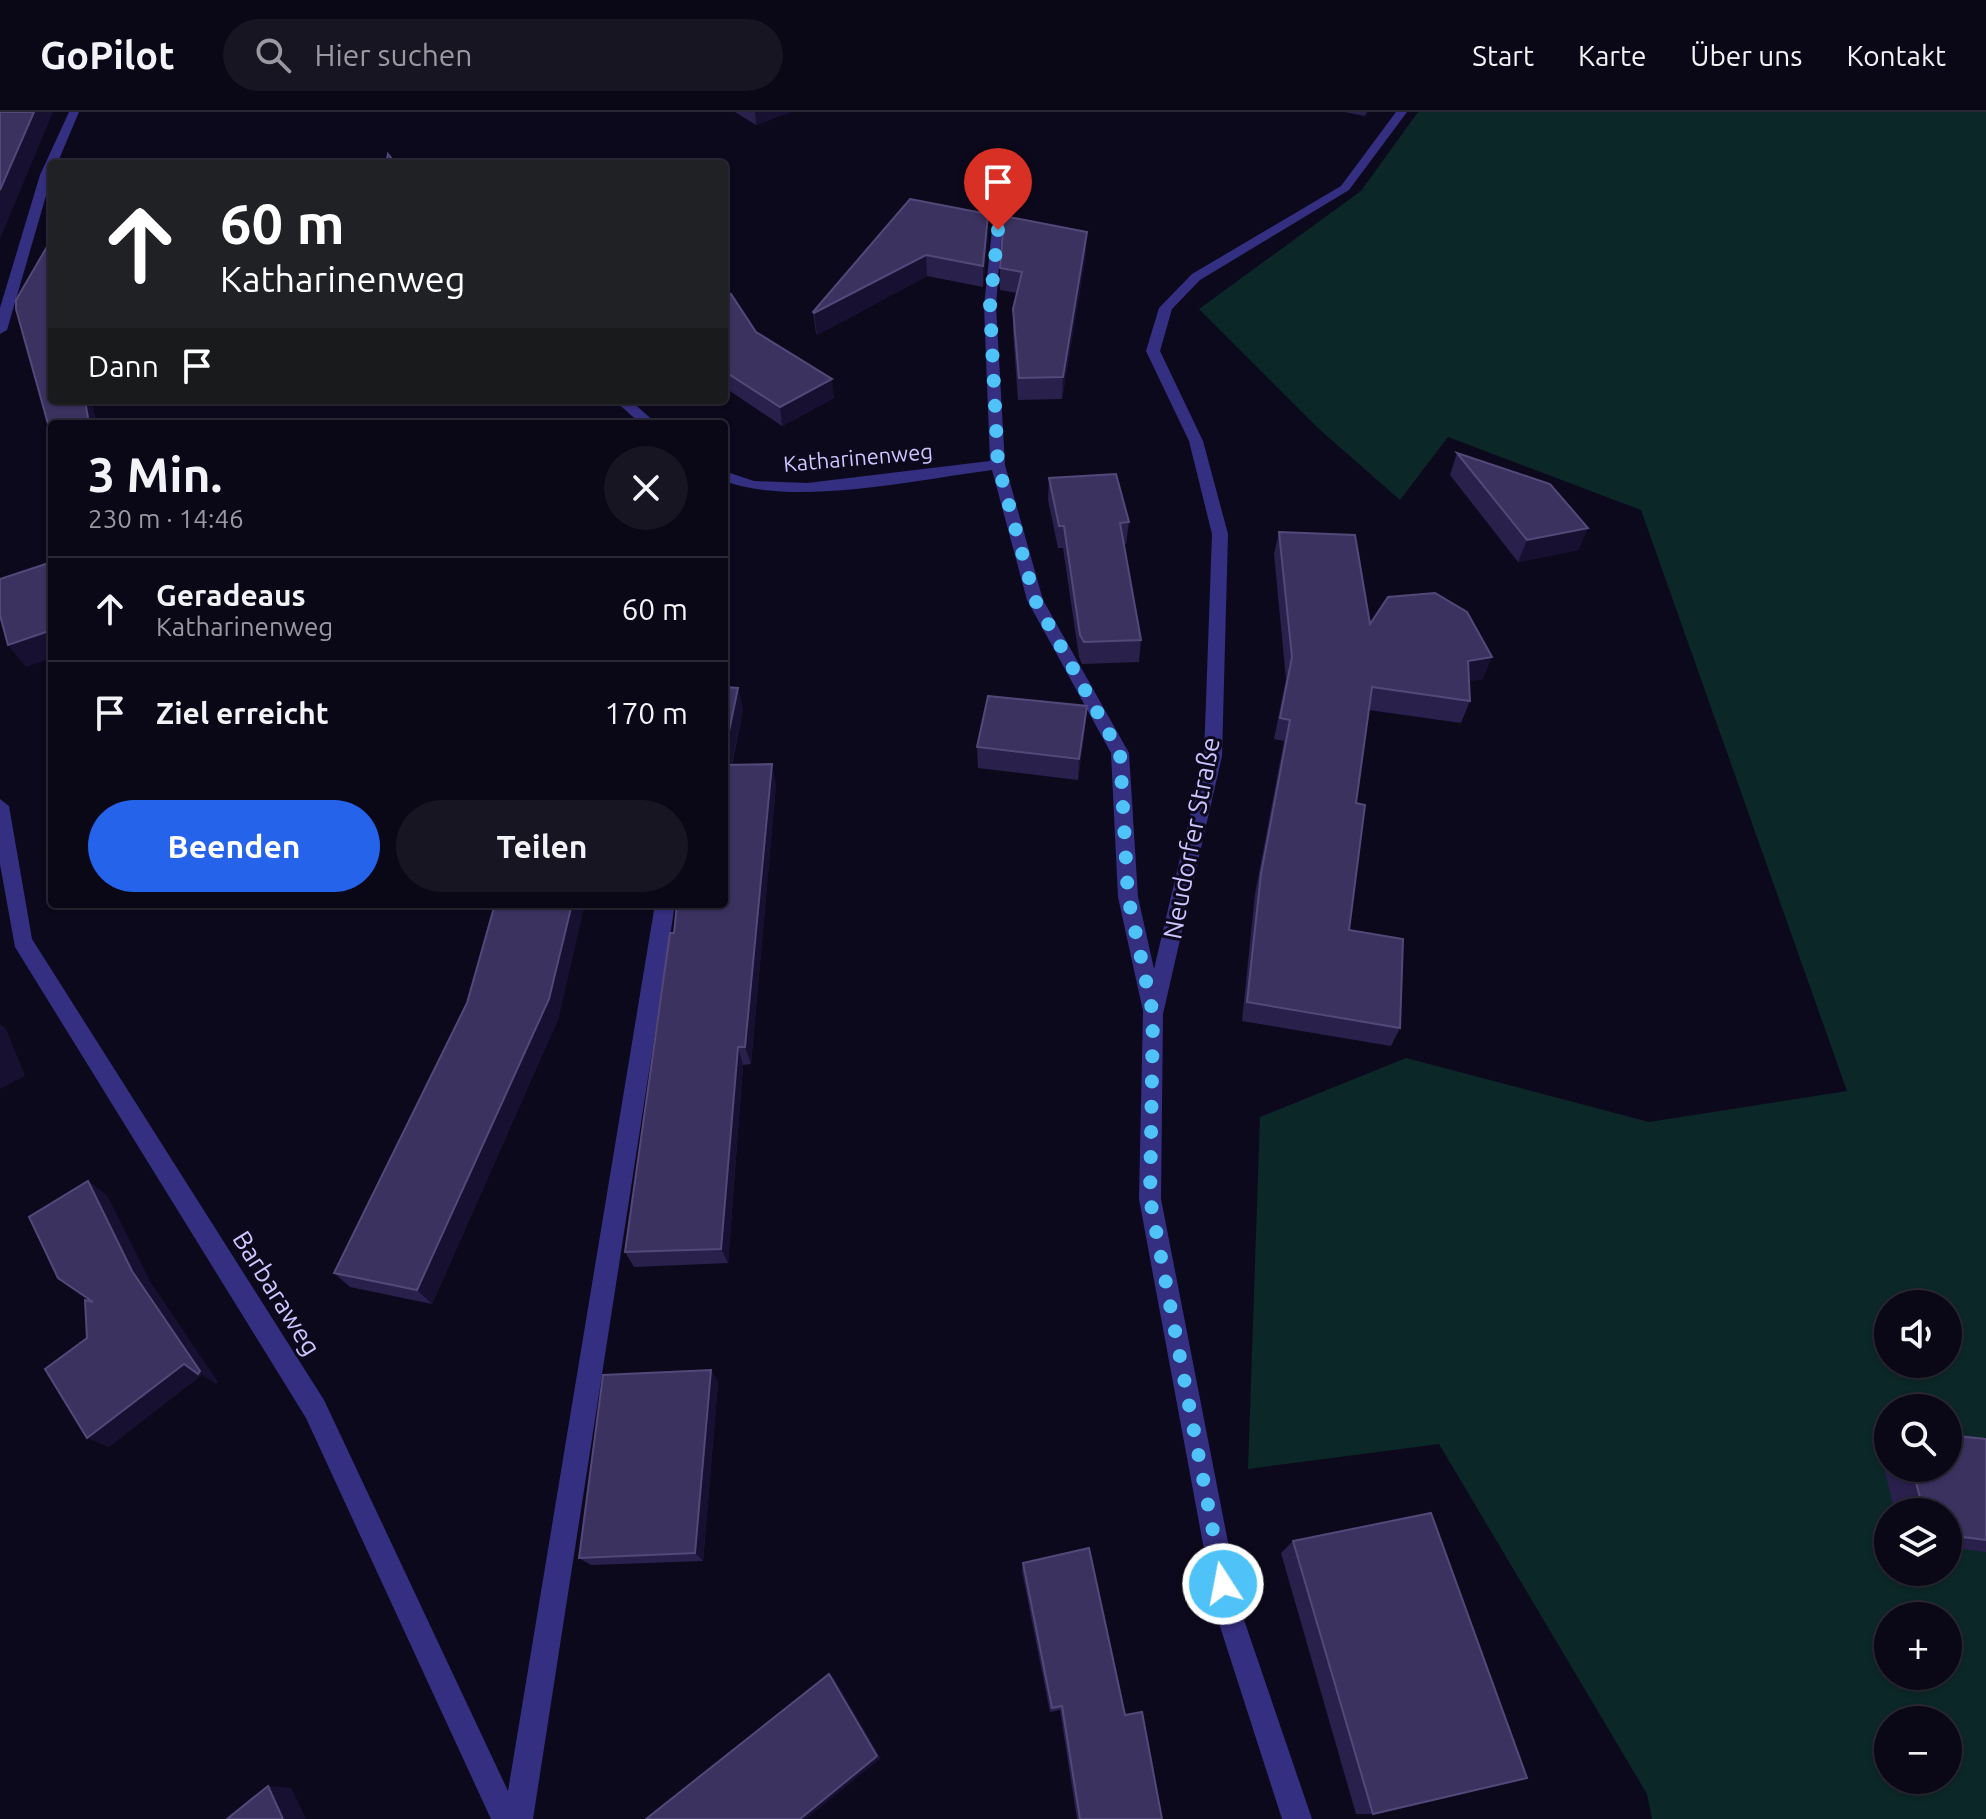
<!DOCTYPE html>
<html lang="de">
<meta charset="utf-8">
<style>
body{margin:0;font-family:Ubuntu,sans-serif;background:#181523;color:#f1f3f6;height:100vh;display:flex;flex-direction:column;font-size:30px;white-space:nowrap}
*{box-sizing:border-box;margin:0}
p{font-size:26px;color:#9999a1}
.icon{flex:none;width:44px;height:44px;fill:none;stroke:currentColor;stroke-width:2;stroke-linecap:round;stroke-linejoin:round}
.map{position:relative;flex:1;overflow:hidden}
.side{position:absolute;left:48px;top:308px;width:680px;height:488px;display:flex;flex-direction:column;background:#0a0716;border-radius:8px;box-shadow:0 2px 6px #0004,0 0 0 2px #2a2835}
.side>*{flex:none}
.banner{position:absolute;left:48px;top:48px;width:680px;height:244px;border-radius:8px;box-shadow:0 2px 6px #0004,0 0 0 2px #2a2835;background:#202124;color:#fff;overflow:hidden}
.buttons{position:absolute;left:1874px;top:1178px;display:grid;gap:16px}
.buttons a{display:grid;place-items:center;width:88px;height:88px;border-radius:50%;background:#0a0716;box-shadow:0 2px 6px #0004,0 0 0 2px #2a2835;font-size:40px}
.pin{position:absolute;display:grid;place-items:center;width:68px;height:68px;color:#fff;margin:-82px -34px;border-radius:50% 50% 50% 0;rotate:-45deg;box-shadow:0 0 8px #0007}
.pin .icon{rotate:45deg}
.me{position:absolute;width:88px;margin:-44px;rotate:349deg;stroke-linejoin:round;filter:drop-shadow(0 0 6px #0008)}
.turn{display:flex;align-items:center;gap:28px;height:168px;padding:0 40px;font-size:36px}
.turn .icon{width:104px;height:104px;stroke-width:2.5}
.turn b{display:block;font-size:56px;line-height:68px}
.then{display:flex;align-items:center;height:76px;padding:0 40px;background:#0003;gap:16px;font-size:30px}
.round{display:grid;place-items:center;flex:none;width:84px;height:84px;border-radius:42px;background:#181523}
.head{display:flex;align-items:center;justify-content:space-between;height:136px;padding:0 40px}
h1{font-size:48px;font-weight:700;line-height:60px}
.action{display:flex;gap:16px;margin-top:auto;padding:16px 40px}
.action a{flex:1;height:92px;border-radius:48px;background:#2563eb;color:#fff;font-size:32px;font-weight:700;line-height:92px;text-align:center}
.action a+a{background:#181523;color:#f1f3f6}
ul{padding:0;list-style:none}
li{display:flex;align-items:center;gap:24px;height:104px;padding:0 40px;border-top:2px solid #2a2835}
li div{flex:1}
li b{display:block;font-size:30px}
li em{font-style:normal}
header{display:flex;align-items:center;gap:48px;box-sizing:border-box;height:112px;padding:0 40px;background:#0a0716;border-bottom:2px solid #2a2835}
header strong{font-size:38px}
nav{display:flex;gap:44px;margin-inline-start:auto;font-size:28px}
.search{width:560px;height:72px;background:#181523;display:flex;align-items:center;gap:20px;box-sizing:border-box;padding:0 28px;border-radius:44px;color:#9999a1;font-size:30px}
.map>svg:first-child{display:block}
</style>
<header>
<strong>GoPilot</strong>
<div class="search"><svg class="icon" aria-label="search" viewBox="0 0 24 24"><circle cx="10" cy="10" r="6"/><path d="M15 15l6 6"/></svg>Hier suchen</div>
<nav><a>Start</a><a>Karte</a><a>Über uns</a><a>Kontakt</a></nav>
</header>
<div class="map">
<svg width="1986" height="1707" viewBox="0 0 1986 1707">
<rect width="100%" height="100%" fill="#0d091d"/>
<path fill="#0c2727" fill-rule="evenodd" d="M1418,0H1986V1707H1652L1647,1682L1439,1332L1248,1357L1260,1005L1406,946L1649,1010L1847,979L1641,398L1448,325L1400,388L1319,317L1199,197L1361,79ZM1888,1192H1948V1252H1888ZM1888,1296H1948V1356H1888ZM1888,1400H1948V1460H1888ZM1888,1504H1948V1564H1888ZM1888,1608H1948V1668H1888Z"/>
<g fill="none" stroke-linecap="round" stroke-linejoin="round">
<g fill="#352f81" fill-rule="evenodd">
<polygon points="69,0 79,0 57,52 52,52 52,63 7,218 0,222 0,196 40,63"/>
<path d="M1396,0H1407L1349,78L1200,168L1172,197L1160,239L1203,329L1228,422L1222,644L1163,902L1161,1087L1242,1502L1312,1707H1282L1216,1502L1139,1087L1143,899L1118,785L1111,641L1027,488L992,358C915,368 796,395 724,369V359L754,369L807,371L990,349L984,194L992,118L1002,115L996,194L1005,353L1043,488L1129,641L1138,785L1154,857L1204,644L1212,422L1189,329L1146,239L1159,196L1192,162L1341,74Z"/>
<polygon points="614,288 630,288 657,312 641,312"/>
<polygon points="0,687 9,694 32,827 324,1288 508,1679 655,792 675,792 533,1707 491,1707 306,1306 15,835 0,752"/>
</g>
</g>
<g fill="#2a204c">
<polygon points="735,0 790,0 756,13"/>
<polygon points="1345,0 1367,0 1365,4"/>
<polygon points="988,102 988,123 983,175 927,164 817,223 816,221 813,200"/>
<polygon points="1086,142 1062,287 1018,288 1013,219 1013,197 1017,181 1000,178 1000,156"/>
<polygon points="724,182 756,220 834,286 782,314 724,275"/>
<polygon points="1457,341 1588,416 1578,438 1518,450 1450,363"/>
<polygon points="1049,366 1129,410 1126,432 1124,432 1141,528 1139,550 1082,552 1079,545 1063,436 1058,436 1048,388"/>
<polygon points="1279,420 1370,512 1483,567 1469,569 1470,589 1461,611 1369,598 1356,691 1349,818 1400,916 1391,934 1242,909 1255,782 1284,629 1274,627 1286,567 1274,442"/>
<polygon points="724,575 743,597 732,653 776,672 751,952 743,953 728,1151 634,1155 625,1140 674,821"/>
<polygon points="1085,616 1078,668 978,656 977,635"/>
<polygon points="467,891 559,905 432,1192 350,1175 334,1161"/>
<polygon points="718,1270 703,1449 591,1453 579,1446"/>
<polygon points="1888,1323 1888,1356 1948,1356 1986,1327 1986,1440 1948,1435 1948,1400 1895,1400 1877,1328"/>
<polygon points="1293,1429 1373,1702 1356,1702 1281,1441"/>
<polygon points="1023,1451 1125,1603 1162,1707 1077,1707 1060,1598 1050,1600 1022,1459"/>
</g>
<g fill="#171031">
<polygon points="34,0 53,0 0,127 0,78"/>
<polygon points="755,0 790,0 756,13"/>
<polygon points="988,102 988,123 983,175 983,154"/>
<polygon points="1087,120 1086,142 1062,287 1063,265"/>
<polygon points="926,143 927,164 817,223 814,201"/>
<polygon points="832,267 834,286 782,314 780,295"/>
<polygon points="85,288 92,288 97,312 89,312"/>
<polygon points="1588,416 1578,438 1518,450 1527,428"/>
<polygon points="52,518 52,546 26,555 8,533"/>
<polygon points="1492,545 1483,567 1460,571 1468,549"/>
<polygon points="738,576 743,597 727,674 724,661 724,643"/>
<polygon points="1087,594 1085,616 1078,668 1079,647"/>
<polygon points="772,652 776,672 751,952 745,935"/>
<polygon points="572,792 585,792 559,905 432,1192 417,1178"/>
<polygon points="0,912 6,917 25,964 0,977"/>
<polygon points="738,935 743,953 728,1151 721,1137"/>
<polygon points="88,1069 107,1083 151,1171 218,1270 216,1272 202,1263 109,1335 87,1326 132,1159"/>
<polygon points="711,1258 718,1270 703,1449 695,1441"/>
<polygon points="829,1562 834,1566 881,1646 806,1707 800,1707"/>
<polygon points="268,1674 291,1676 306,1707 283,1707"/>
</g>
<g fill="#3c3260" stroke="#534979" stroke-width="2">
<polygon points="0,0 34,0 0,78"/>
<polygon points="388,42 396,52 386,52"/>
<polygon points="910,87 988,102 983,154 926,143 814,201 813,200"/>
<polygon points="1004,104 1087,120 1063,265 1019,266 1013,197 1022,160 1000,156"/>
<polygon points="48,133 52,133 52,288 85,288 89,312 52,312 52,326 16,197 16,188"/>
<polygon points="724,182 725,184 731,182 756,220 832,267 780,295 724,259"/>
<polygon points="1457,341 1550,372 1588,416 1527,428"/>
<polygon points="1116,362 1129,410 1120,411 1141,528 1084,530 1080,523 1064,414 1059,414 1049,366"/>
<polygon points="1279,420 1355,423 1370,512 1388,485 1435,481 1467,500 1492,545 1468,549 1470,589 1372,575 1356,691 1365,693 1349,818 1403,827 1400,916 1247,890 1261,762 1290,608 1280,606 1292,545"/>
<polygon points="52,450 52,518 8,533 0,503 0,467"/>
<polygon points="724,575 738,576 724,643"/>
<polygon points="988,584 1087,594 1079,647 977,635"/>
<polygon points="772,652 745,935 738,935 721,1137 625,1140 670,821 674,821 677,792 724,792 724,653"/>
<polygon points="495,792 572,792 549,887 417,1178 334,1161 467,891"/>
<polygon points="88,1069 132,1159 200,1259 198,1262 184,1252 87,1326 45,1257 87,1226 85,1188 93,1190 58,1166 29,1105"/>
<polygon points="711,1258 695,1441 579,1446 603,1263"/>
<polygon points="1948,1323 1986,1327 1986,1428 1948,1423 1948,1400 1924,1400 1912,1356 1948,1356"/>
<polygon points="1431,1401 1527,1666 1373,1702 1293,1429"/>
<polygon points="1089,1436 1125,1603 1142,1600 1162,1707 1080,1707 1062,1594 1052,1596 1023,1451"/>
<polygon points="829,1562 877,1644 800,1707 646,1707"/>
<polygon points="268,1674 283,1707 227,1707"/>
</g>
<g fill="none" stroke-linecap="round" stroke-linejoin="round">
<polyline stroke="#4fc3f7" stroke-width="14" stroke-dasharray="0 25.2" points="998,118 990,194 998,353 1035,488 1120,641 1128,785 1153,902 1150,1087 1223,1472"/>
</g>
<g text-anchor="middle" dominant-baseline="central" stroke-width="6" stroke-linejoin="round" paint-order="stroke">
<g font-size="22" fill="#cec5ff" stroke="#0d091d">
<text transform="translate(858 345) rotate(-5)">Katharinenweg</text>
</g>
<g font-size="26" fill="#cec5ff" stroke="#0d091d">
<text transform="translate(1191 726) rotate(-79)">Neudorfer Straße</text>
<text transform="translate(277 1181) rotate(58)">Barbaraweg</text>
</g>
</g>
</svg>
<div class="buttons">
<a><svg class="icon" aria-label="sound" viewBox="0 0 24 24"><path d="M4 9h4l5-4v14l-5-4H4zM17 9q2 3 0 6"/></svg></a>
<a><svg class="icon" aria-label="search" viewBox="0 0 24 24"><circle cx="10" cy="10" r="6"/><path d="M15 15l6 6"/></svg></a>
<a><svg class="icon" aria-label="layers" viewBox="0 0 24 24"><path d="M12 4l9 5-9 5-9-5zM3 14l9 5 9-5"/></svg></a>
<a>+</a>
<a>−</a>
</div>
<div class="pin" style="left:998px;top:118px;background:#d93025"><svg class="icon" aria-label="arrive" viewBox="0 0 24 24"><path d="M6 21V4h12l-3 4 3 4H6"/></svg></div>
<svg class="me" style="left:1223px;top:1472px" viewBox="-20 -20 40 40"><circle r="17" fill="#4fc3f7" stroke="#fff" stroke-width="3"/><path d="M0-11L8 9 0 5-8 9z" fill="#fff"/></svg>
<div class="banner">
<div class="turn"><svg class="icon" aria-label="ahead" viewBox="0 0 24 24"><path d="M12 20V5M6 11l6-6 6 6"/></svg><div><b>60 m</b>Katharinenweg</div></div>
<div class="then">Dann<svg class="icon" aria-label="arrive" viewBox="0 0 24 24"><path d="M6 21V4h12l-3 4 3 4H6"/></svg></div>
</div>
<section class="side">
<div class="head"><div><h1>3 Min.</h1><p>230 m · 14:46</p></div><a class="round"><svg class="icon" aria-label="close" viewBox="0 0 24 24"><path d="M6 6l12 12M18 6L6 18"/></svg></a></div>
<ul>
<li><svg class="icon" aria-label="ahead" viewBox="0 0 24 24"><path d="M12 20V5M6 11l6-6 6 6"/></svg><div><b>Geradeaus</b><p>Katharinenweg</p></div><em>60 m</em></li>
<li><svg class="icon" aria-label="arrive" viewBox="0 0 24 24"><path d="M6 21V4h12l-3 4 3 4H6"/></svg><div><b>Ziel erreicht</b></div><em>170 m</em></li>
</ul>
<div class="action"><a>Beenden</a><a>Teilen</a></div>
</section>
</div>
